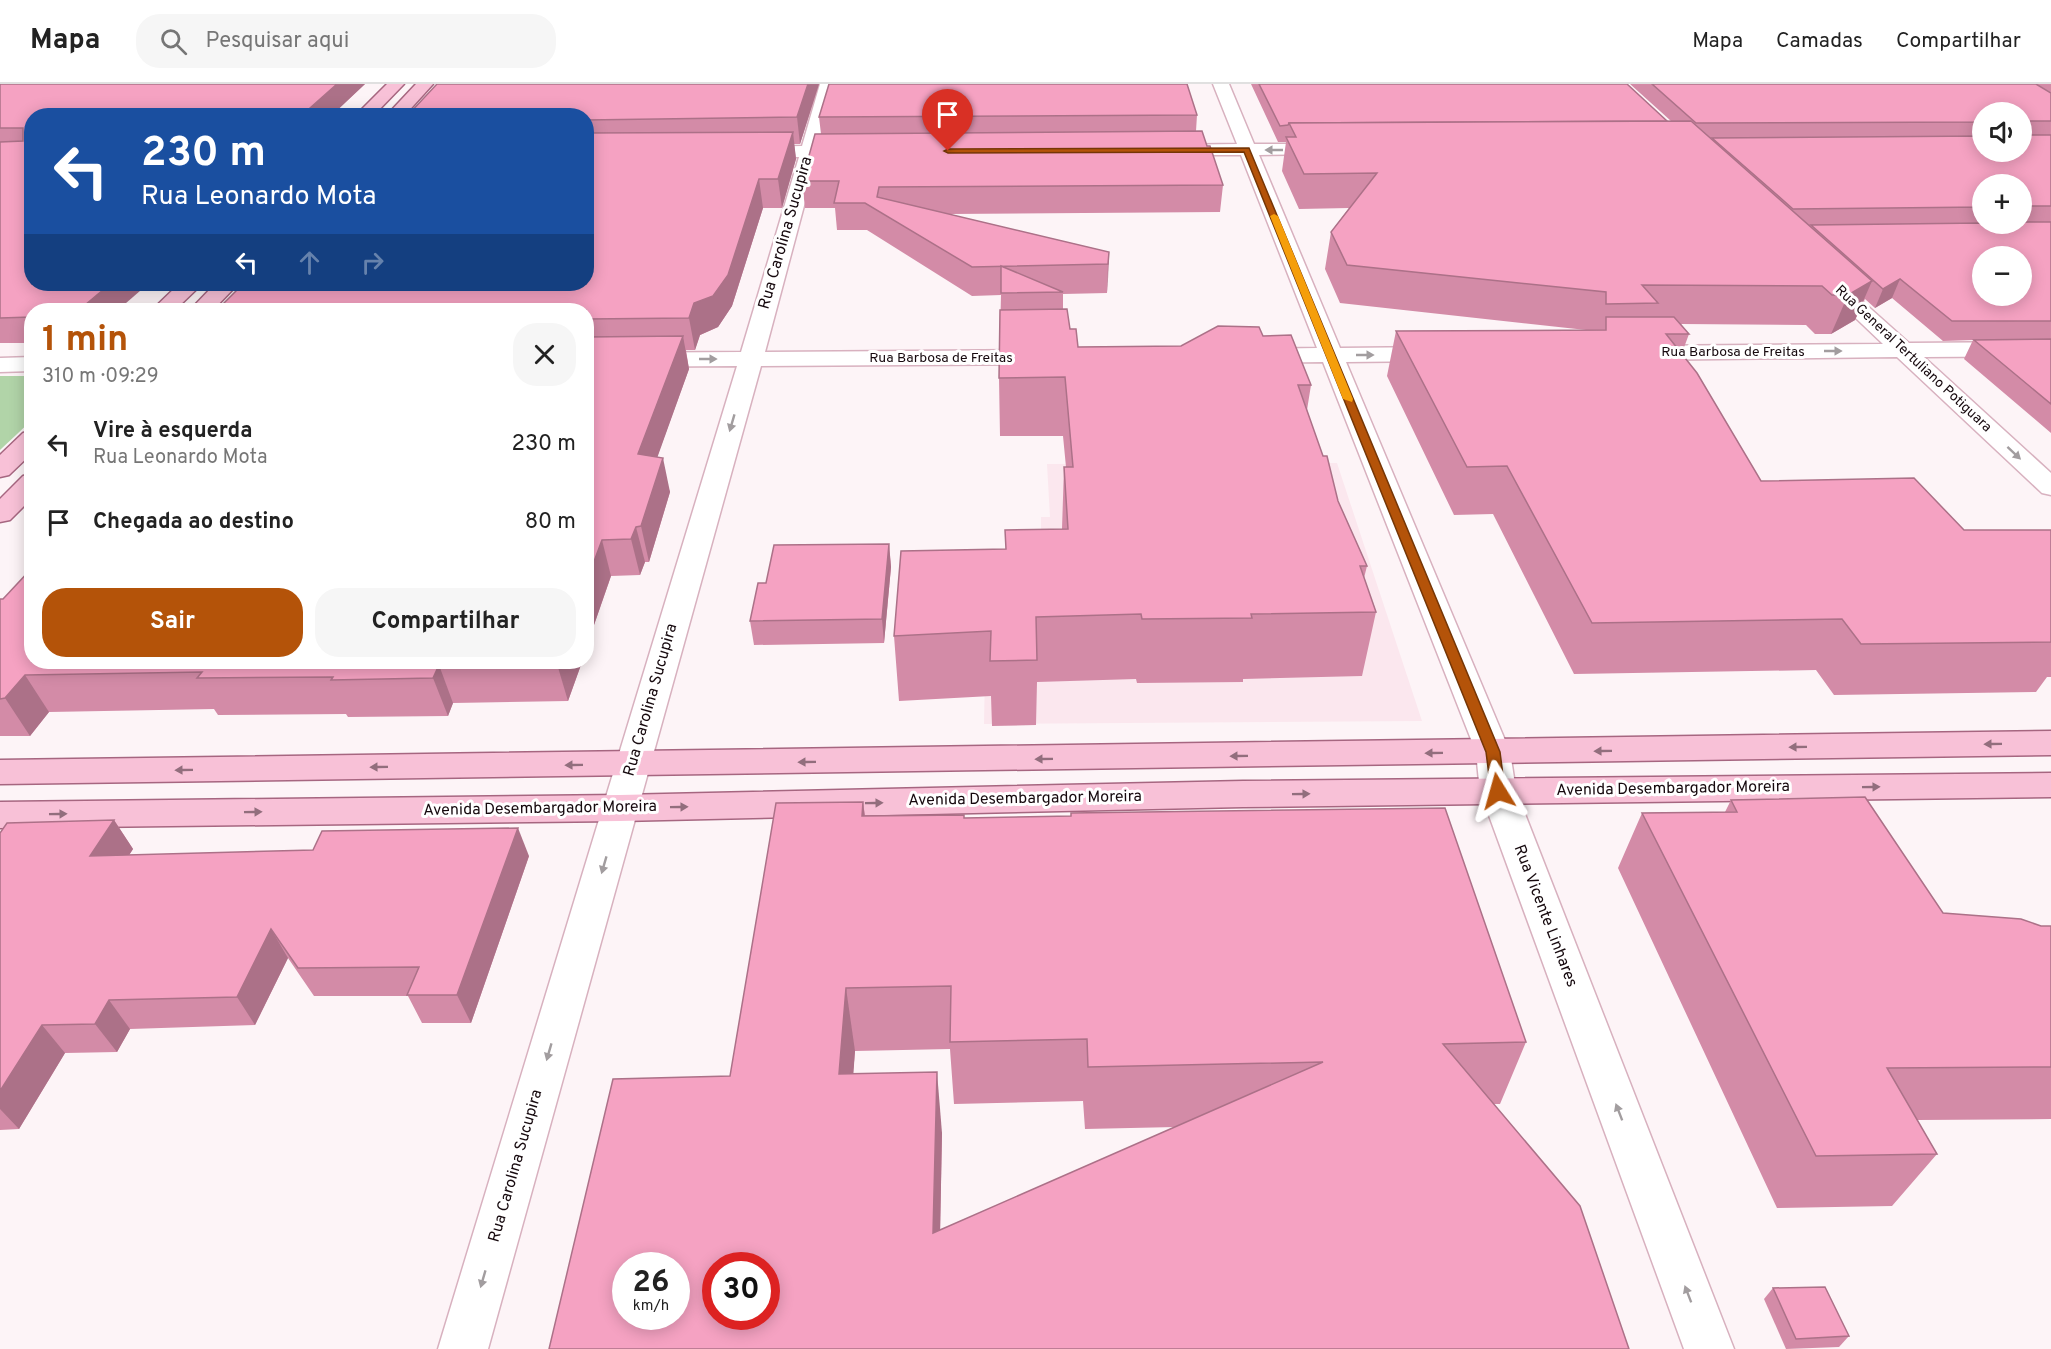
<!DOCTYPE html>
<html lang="pt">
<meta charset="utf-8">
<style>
body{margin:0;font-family:Overpass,sans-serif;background:#f6f6f6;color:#222;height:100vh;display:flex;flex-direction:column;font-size:22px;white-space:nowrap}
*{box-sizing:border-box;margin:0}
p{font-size:20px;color:#767676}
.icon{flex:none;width:33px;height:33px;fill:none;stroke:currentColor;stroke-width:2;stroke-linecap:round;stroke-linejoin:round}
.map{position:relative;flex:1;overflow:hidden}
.drawer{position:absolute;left:24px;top:219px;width:570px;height:366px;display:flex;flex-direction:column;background:#fff;border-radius:24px;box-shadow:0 3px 15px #0003}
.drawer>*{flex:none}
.hud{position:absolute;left:24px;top:24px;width:570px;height:183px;border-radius:24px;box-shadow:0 3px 15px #0003;background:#1a4fa0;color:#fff;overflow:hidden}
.tools{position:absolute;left:1972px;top:18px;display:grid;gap:12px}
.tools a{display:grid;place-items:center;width:60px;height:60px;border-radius:50%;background:#fff;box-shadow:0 3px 15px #0003;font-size:30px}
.speed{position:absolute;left:612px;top:1168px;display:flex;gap:12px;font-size:30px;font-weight:700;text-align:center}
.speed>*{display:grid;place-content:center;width:78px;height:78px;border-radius:50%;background:#fff;box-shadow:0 3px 15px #0003;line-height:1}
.speed small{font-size:15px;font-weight:400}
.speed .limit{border:9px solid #d22;background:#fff;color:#111}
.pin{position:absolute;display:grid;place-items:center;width:51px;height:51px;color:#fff;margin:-62px -26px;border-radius:50% 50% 50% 0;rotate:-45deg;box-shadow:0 0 6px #0007}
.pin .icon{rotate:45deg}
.me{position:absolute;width:66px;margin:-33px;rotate:352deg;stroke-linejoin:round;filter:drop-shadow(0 0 4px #0008)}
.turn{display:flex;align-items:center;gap:21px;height:126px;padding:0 18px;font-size:27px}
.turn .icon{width:78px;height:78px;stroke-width:2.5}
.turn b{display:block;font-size:42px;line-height:51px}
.lanes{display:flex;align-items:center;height:57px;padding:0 18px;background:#0003;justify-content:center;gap:30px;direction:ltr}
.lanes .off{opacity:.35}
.round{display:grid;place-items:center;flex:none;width:63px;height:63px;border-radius:24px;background:#f6f6f6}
.overview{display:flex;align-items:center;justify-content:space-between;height:102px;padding:0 18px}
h1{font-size:36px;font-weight:700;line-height:45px;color:#b45309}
.button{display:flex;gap:12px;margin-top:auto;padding:12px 18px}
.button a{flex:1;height:69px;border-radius:24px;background:#b45309;color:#fff;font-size:24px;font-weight:700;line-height:69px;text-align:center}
.button a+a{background:#f6f6f6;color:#222}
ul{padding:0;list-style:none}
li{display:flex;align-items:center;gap:18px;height:78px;padding:0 18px}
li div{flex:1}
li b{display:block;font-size:22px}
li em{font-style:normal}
header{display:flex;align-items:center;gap:36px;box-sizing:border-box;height:84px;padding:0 30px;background:#fff;border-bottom:2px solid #e0e0e0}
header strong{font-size:28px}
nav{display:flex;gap:33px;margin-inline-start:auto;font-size:21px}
.search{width:420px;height:54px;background:#f6f6f6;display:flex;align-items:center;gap:15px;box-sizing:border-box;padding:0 21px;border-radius:24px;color:#767676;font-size:22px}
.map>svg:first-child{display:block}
</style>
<header>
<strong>Mapa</strong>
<div class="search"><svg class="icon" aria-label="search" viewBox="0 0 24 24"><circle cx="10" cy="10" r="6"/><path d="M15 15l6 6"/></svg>Pesquisar aqui</div>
<nav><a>Mapa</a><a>Camadas</a><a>Compartilhar</a></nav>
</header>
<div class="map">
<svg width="2051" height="1265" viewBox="0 0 2051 1265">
<rect width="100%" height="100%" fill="#fdf4f7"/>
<polygon fill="#fbe7ee" points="1337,379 1422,637 984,640 987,484 1041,483 1041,433 1050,433 1047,380"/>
<polygon fill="#b1d4a8" points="0,292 31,292 32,336 0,366"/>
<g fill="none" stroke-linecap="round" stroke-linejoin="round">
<g stroke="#d8b1bf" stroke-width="3">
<g id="street">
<polygon points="820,0 836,0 819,62 862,63 865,67 862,71 856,72 817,73 765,268 1044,266 1052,268 1056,273 1052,278 1044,280 761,282 488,1265 438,1265 737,282 586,283 586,269 741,268 799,73 752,73 746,72 743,68 746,64 752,63 802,62"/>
<polygon points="1213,0 1229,0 1254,60 1330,60 1336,61 1339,65 1336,69 1330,70 1259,71 1340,264 1437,263 1445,265 1449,270 1445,275 1437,277 1346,278 1510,668 1516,707 1734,1265 1684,1265 1480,707 1476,668 1323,278 1254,279 1246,277 1242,272 1246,267 1254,265 1317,264 1241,71 1166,71 1160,70 1157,66 1160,62 1166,61 1237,60"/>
<polygon points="1827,190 1834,192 1909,259 2051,258 2051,272 1924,273 2051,389 2051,411 2042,409 1897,273 1638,276 1630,274 1626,269 1630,264 1638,262 1883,260 1820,200 1816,196 1820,192"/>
<polygon points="32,273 32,287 0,288 0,274"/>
</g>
</g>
<g stroke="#a66680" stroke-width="3">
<g id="primary">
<polygon points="387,0 404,0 373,32 355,32"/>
<polygon points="416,0 433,0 404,32 386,32"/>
<polygon points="179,200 202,200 175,226 152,226"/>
<polygon points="215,200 238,200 213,226 190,226"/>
<polygon points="32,347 32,369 9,391 0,393 0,371 23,349"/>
<polygon points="32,390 32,414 10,436 0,438 0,415 23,392"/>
<polygon points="2051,647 2051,671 0,700 0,676"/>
<polygon points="2051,689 2051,713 1243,723 620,737 0,744 0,718 620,711 1243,697"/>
</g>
</g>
<use href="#street" fill="#fff" fill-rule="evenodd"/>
<use href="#primary" fill="#f8c1d7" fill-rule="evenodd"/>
</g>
<g fill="#d38ba7" fill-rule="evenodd">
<polygon points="0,0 365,0 331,32 32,32 32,259 0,259"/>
<polygon points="819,0 800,60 794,60 796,75 782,124 763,124 732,222 718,243 700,251 695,266 686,266 689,285 657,373 670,408 649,478 645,478 640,491 611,492 586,564 586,32"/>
<path d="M1251,0H1627L1667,37H1671L1630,0H2051V349L1964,275L1973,256L1943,257L1892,214L1875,224L1865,215L1855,236L1831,250H1815L1806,241L1681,240L1689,250L1682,269L1761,397L1964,446H2051V593H2047L2036,608L1834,611L1816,586L1574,590L1493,430L1454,431L1387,292L1396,247L1586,246L1340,219L1325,185L1331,148L1349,124L1299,125L1282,87L1286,58H1278ZM1983,28L2022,68H1983ZM1983,100H2022V140H1983Z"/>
<polygon points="1197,31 1196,47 1223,101 1220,128 949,130 1109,168 1107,209 1063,210 1063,225 1070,245 1078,263 1181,262 1263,252 1311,301 1307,326 1338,417 1367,482 1364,494 1376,528 1362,592 1243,595 1243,598 1137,599 1136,595 1037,598 1036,641 992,642 991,612 899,617 894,552 1006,465 1062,445 1064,383 1066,383 1063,352 1000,352 999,294 1001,211 972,212 867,146 837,146 835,124 805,124 802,97 821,50 819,33"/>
<polygon points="889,460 891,483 884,559 754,561 750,537 766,499"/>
<polygon points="0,515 3,515 32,578 582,578 568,617 453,619 448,632 348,633 346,630 218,631 214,625 49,628 30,652 0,652"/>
<polygon points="1731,716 1943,829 2041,842 2051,842 2051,1035 1917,1036 1937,1070 1892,1122 1777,1124 1618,784 1642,729 1725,728"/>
<path d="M863,718L865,732L964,734L1526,958L1500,1020H1494L549,1265L730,992ZM950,965L954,1020L1083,1017L1085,1045L1176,1043L940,1146L942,1049L853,989L855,967Z"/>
<polygon points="114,736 133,765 129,771 529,772 471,939 422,939 408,912 314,912 288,874 255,941 130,945 117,968 65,969 19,1045 0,1046 0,749"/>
<polygon points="1773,1204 1849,1252 1839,1263 1786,1265 1764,1215"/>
</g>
<g fill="#ac7188">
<polygon points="337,0 365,0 331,32 301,32"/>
<polygon points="808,0 819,0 800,60 797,33"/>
<polygon points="793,48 796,75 782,124 778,95"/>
<polygon points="759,95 763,124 732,222 718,243 700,251 695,266 689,234 694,219"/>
<polygon points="1109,168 1108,196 1107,209 1108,180"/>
<polygon points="1900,195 1892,214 1875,224 1883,205"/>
<polygon points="1872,197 1855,236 1831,250 1848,211"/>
<polygon points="110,200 148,200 118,226 79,226"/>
<polygon points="683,252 689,285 646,405 638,370"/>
<polygon points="663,374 670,408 649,478 641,442"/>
<polygon points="636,443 645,478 640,491 631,455"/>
<polygon points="602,456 611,492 586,564 586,499"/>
<polygon points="889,460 891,483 884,559 882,535"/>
<polygon points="558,578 582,578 568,617 557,580"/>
<polygon points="439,581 453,619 448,632 433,594"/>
<polygon points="25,591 49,628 30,652 5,614"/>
<polygon points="863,718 871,782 862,732"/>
<polygon points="114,736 133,765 110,801 90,772"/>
<polygon points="518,744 529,772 471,939 457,911"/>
<polygon points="271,845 288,874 255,941 237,913"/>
<polygon points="846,904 855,967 849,1051 839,990"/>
<polygon points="109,916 130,945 117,968 95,940"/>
<polygon points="42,941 65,969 19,1045 0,1025 0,1007"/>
<polygon points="937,988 942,1049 939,1207 933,1149"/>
</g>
<g fill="#f5a2c2" stroke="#ac7188" stroke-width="1.5" fill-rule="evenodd">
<polygon points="0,0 337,0 301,32 32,32 32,200 110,200 79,226 32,226 32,233 0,234 0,58 23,57 23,44 0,44"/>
<polygon points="437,0 808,0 797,33 586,36 586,32 407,32"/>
<polygon points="829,0 1187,0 1197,31 819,33"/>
<polygon points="1259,0 1627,0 1667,37 1289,39 1288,41 1280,42"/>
<polygon points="1652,0 2036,0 2051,9 2051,37 2030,37 2027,39 2028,49 2030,51 2051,51 2051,122 2022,122 2022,100 1983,100 1983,123 1793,125 1712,54 1983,52 1983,68 2022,68 2022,28 1983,28 1983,38 1696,39"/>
<polygon points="1691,37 1872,197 1848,211 1832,211 1822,202 1642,201 1658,219 1606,220 1606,208 1347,181 1331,148 1377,89 1304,90 1286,53 1296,53 1289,39"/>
<polygon points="1202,47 1207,62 1210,62 1223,101 879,103 877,113 1109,168 1108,180 972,183 865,119 834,119 839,97 802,97 815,50"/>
<polygon points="793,48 778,95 759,95 728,191 713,212 694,219 689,234 586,235 586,226 217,226 243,200 586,200 586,49"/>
<path d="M2022,138H2051V237H1952L1900,195L1883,205L1811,141L1983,139V140H2022ZM1983,172H2022V212H1983Z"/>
<polygon points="1001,182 1063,208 1001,209"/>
<polygon points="1067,225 1070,245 1076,245 1078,263 1181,262 1218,242 1259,243 1263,252 1291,251 1311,301 1298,301 1323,372 1327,372 1338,417 1367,482 1360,482 1376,528 1251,530 1252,534 1142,535 1141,530 1036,533 1037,576 990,577 991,547 894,552 901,467 1006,465 1005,446 1068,445 1064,383 1073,383 1065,293 999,294 1000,226"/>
<polygon points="1606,233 1674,233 1689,250 1666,250 1697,289 1761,397 1914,394 1964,446 2051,446 2051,558 1861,560 1842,535 1592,539 1507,382 1467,383 1396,247 1606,246"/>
<polygon points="683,252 638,370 663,374 641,442 636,443 631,455 602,456 586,499 586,253"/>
<polygon points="2051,255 2051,320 1974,256"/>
<polygon points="889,460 882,535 750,537 758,499 766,499 774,461"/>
<polygon points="32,484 32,578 558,578 557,580 439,581 433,594 331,596 333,593 197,594 202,588 25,591 5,614 0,615 0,515 3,515"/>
<polygon points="1865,713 1943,829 2021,835 2041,842 2051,842 2051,983 1887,984 1937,1070 1816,1072 1642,729 1737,728 1731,716"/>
<path d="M863,718L862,732L964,731V734L1071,732V729L1445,724L1526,958L1443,960L1580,1122L1629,1265H549L613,995L730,992L776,719ZM951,902L950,958L1087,955L1088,983L1323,978L933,1149L937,988L839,990L846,904ZM626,1182H676V1233H626ZM716,1182H766V1233H716Z"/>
<polygon points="114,736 90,772 313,766 322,747 518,744 457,911 407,911 419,883 298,884 271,845 237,913 109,916 95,940 42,941 0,1007 0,749 7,739"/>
<polygon points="1825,1203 1849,1252 1796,1255 1773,1204"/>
</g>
<defs><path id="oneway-solid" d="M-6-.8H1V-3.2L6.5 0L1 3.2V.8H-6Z" transform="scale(1.5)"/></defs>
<g fill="#a29d9f">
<use href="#oneway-solid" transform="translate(1274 66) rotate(180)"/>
<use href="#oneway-solid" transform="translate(1833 267)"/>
<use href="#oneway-solid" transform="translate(1365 271)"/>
<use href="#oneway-solid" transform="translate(708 275)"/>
<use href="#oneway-solid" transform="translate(732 339) rotate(106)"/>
<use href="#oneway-solid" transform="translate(2014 369) rotate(43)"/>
<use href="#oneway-solid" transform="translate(604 781) rotate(106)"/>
<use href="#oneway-solid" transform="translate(549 968) rotate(106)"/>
<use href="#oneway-solid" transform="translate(1619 1028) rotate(-111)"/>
<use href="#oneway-solid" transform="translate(483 1195) rotate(106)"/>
<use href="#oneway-solid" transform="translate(1688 1210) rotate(-111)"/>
</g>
<g fill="#926e7d">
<use href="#oneway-solid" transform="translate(1993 660) rotate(179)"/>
<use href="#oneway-solid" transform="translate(1798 663) rotate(179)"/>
<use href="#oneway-solid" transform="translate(1603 667) rotate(179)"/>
<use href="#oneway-solid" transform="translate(1434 669) rotate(179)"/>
<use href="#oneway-solid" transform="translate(1239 672) rotate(179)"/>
<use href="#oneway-solid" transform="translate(1044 675) rotate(179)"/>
<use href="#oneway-solid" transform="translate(807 678) rotate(179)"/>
<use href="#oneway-solid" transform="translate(574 681) rotate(179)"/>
<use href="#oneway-solid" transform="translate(379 683) rotate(179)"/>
<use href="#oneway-solid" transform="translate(184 686) rotate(179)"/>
<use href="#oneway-solid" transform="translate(1871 703) rotate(-1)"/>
<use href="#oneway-solid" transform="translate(1301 710) rotate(-1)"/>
<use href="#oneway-solid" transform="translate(874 719) rotate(-1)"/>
<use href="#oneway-solid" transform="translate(679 723) rotate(-1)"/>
<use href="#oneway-solid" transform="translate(253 728) rotate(-1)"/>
<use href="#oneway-solid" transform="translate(58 730) rotate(-1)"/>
</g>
<polygon fill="#b45309" stroke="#753606" stroke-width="1.5" points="1249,64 1500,668 1505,707 1503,710 1498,712 1491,707 1486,668 1244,68 948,69 944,67 948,65"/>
<polygon fill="#f59e0b" points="1274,130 1278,132 1353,315 1352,318 1343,315 1270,132"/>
<g text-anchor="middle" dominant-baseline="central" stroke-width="6" stroke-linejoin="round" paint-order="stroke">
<g font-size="14" fill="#16090e" stroke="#fff">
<text x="1733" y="268">Rua Barbosa de Freitas</text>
<text x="941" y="274">Rua Barbosa de Freitas</text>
<text transform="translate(1913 275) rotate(43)">Rua General Tertuliano Potiguara</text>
</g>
<g font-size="16" fill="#16090e" stroke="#fff">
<text transform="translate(786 149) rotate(-74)">Rua Carolina Sucupira</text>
<text transform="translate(651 616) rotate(-74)">Rua Carolina Sucupira</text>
<text transform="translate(1673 705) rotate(-1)">Avenida Desembargador Moreira</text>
<text transform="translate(1025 715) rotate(-1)">Avenida Desembargador Moreira</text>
<text transform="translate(540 725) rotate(-1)">Avenida Desembargador Moreira</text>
<text transform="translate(1545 832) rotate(69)">Rua Vicente Linhares</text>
<text transform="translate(516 1082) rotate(-74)">Rua Carolina Sucupira</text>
</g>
</g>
</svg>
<div class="tools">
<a><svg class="icon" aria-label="sound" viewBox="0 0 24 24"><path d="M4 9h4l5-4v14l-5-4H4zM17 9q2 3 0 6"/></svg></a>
<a>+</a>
<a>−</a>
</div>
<div class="speed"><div>26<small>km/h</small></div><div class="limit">30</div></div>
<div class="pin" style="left:948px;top:67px;background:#d93025"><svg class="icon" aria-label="arrive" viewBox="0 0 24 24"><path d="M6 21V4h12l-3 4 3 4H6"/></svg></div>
<svg class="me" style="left:1498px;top:707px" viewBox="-20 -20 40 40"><path d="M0-17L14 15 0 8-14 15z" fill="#b45309" stroke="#fff" stroke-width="4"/></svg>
<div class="hud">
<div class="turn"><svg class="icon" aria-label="left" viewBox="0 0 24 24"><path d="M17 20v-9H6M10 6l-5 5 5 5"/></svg><div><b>230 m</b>Rua Leonardo Mota</div></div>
<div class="lanes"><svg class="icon" aria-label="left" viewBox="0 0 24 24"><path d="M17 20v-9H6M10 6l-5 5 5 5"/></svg><svg class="icon off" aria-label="ahead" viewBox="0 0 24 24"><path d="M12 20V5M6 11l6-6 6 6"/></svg><svg class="icon off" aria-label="right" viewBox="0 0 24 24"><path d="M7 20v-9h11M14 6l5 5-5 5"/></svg></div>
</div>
<section class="drawer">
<div class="overview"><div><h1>1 min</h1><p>310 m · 09:29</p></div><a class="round"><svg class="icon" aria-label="close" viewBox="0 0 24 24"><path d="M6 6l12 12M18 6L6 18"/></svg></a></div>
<ul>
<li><svg class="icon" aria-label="left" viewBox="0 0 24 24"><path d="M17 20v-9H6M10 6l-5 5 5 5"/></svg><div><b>Vire à esquerda</b><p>Rua Leonardo Mota</p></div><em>230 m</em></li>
<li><svg class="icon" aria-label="arrive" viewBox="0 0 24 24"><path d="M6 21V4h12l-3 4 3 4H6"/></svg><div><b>Chegada ao destino</b></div><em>80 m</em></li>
</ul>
<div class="button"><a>Sair</a><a>Compartilhar</a></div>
</section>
</div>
